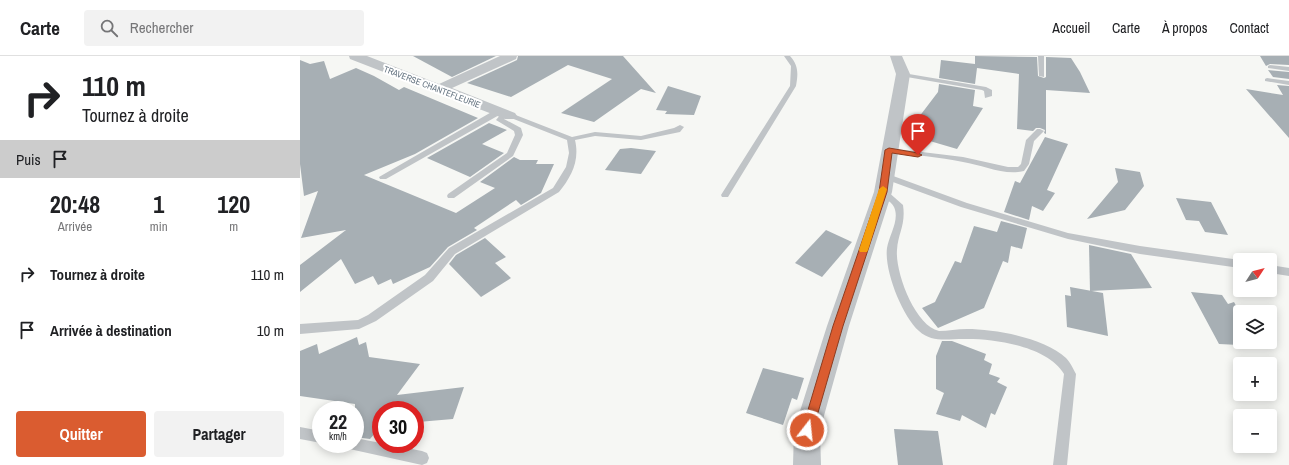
<!DOCTYPE html>
<html lang="fr">
<meta charset="utf-8">
<style>
body{margin:0;font-family:"Archivo Narrow",sans-serif;background:#f2f2f2;color:#202124;height:100vh;display:flex;flex-direction:column;font-size:15px;white-space:nowrap}
*{box-sizing:border-box;margin:0}
p{font-size:13px;color:#757577}
.icon{flex:none;width:22px;height:22px;fill:none;stroke:currentColor;stroke-width:2;stroke-linecap:round;stroke-linejoin:round}
.map{position:relative;flex:1;overflow:hidden}
.side{display:flex;flex-direction:column;background:#fff;width:300px}
.side>*{flex:none}
.guide{background:#fff;color:#202124;overflow:hidden}
.needle{width:26px;rotate:54deg}
.tools{position:absolute;left:933px;top:197px;display:grid;gap:8px}
.tools a{display:grid;place-items:center;width:44px;height:44px;border-radius:4px;background:#fff;box-shadow:0 2px 10px #0003;font-size:20px}
.speed{position:absolute;left:12px;top:345px;display:flex;gap:8px;font-size:20px;font-weight:700;text-align:center}
.speed>*{display:grid;place-content:center;width:52px;height:52px;border-radius:50%;background:#fff;box-shadow:0 2px 10px #0003;line-height:1}
.speed small{font-size:10px;font-weight:400}
.speed .limit{border:6px solid #d22;background:#fff;color:#111}
.pin{position:absolute;display:grid;place-items:center;width:34px;height:34px;color:#fff;margin:-41px -17px;border-radius:50% 50% 50% 0;rotate:-45deg;box-shadow:0 0 4px #0007}
.pin .icon{rotate:45deg}
.me{position:absolute;width:44px;margin:-22px;rotate:16deg;stroke-linejoin:round;filter:drop-shadow(0 0 3px #0008)}
.turn{display:flex;align-items:center;gap:14px;height:84px;padding:0 16px;font-size:18px}
.turn .icon{width:52px;height:52px;stroke-width:2.5}
.turn b{display:block;font-size:28px;line-height:34px}
.then{display:flex;align-items:center;height:38px;padding:0 16px;background:#0003;gap:8px;font-size:15px}
.eta{display:flex;justify-content:space-evenly;align-items:center;height:68px;text-align:center}
.eta b{font-size:24px;font-weight:700;line-height:28px}
.action{display:flex;gap:8px;margin-top:auto;padding:8px 16px}
.action a{flex:1;height:46px;border-radius:4px;background:#da5c30;color:#fff;font-size:16px;font-weight:700;line-height:46px;text-align:center}
.action a+a{background:#f2f2f2;color:#202124}
ul{padding:0;list-style:none}
li{display:flex;align-items:center;gap:12px;height:56px;padding:0 16px}
li div{flex:1}
li b{display:block;font-size:15px}
li em{font-style:normal}
header{display:flex;align-items:center;gap:24px;box-sizing:border-box;height:56px;padding:0 20px;background:#fff;border-bottom:1px solid #e0e0e0}
header strong{font-size:19px}
nav{display:flex;gap:22px;margin-inline-start:auto;font-size:14px}
.search{width:280px;height:36px;background:#f2f2f2;display:flex;align-items:center;gap:10px;box-sizing:border-box;padding:0 14px;border-radius:4px;color:#757577;font-size:15px}
main{display:flex;flex:1;min-height:0}
.map>svg:first-child{display:block}
</style>
<header>
<strong>Carte</strong>
<div class="search"><svg class="icon" aria-label="search" viewBox="0 0 24 24"><circle cx="10" cy="10" r="6"/><path d="M15 15l6 6"/></svg>Rechercher</div>
<nav><a>Accueil</a><a>Carte</a><a>À propos</a><a>Contact</a></nav>
</header>
<main>
<section class="side">
<div class="guide">
<div class="turn"><svg class="icon" aria-label="right" viewBox="0 0 24 24"><path d="M7 20v-9h11M14 6l5 5-5 5"/></svg><div><b>110 m</b>Tournez à droite</div></div>
<div class="then">Puis<svg class="icon" aria-label="arrive" viewBox="0 0 24 24"><path d="M6 21V4h12l-3 4 3 4H6"/></svg></div>
</div>
<div class="eta">
<div><b>20:48</b><p>Arrivée</p></div>
<div><b>1</b><p>min</p></div>
<div><b>120</b><p>m</p></div>
</div>
<ul>
<li><svg class="icon" aria-label="right" viewBox="0 0 24 24"><path d="M7 20v-9h11M14 6l5 5-5 5"/></svg><div><b>Tournez à droite</b></div><em>110 m</em></li>
<li><svg class="icon" aria-label="arrive" viewBox="0 0 24 24"><path d="M6 21V4h12l-3 4 3 4H6"/></svg><div><b>Arrivée à destination</b></div><em>10 m</em></li>
</ul>
<div class="action"><a>Quitter</a><a>Partager</a></div>
</section>
<div class="map">
<svg width="989" height="409" viewBox="0 0 989 409">
<rect width="100%" height="100%" fill="#f6f7f4"/>
<g fill="#a7afb4">
<polygon points="113,0 196,0 152,21"/>
<polygon points="218,0 323,0 356,37 341,33 294,66 261,57 312,23 268,9 211,41 167,27 217,4"/>
<polygon points="675,0 737,1 738,20 744,22 746,21 746,1 771,2 780,16 790,37 746,34 746,78 744,77 745,74 740,72 736,72 733,75 717,73 719,18 677,12 675,28 639,22 641,4 675,8"/>
<polygon points="960,0 989,0 989,9 970,8 966,10"/>
<polygon points="0,4 10,8 24,5 30,23 56,12 74,20 99,34 104,31 178,62 115,98 64,119 156,157 195,132 180,126 214,101 220,104 238,104 236,108 254,108 241,137 221,149 216,144 174,172 177,174 148,191 130,211 93,228 91,223 78,229 73,220 55,228 41,203 0,236 0,209 46,174 1,182 18,135 4,140 0,108"/>
<polygon points="968,14 989,16 989,23 973,21"/>
<polygon points="639,28 675,34 673,50 683,52 657,93 606,78 638,36"/>
<polygon points="977,29 989,30 989,82 946,33 983,39"/>
<polygon points="368,30 401,40 394,59 365,58 367,55 356,54"/>
<polygon points="189,67 207,74 182,88 204,97 170,121 127,102"/>
<polygon points="745,81 768,88 747,134 755,137 743,155 732,150 729,164 704,156 715,125 720,127"/>
<polygon points="331,92 356,95 341,118 305,114 320,93"/>
<polygon points="815,112 840,116 844,130 825,154 787,163 818,126"/>
<polygon points="876,142 911,146 928,179 905,176 899,165 886,164"/>
<polygon points="701,165 727,172 722,193 711,190 708,207 703,205 684,252 638,272 622,252 635,246 655,205 661,207 674,170 697,176"/>
<polygon points="526,174 552,186 522,221 495,207"/>
<polygon points="185,182 206,201 195,207 211,222 181,241 149,208 156,199"/>
<polygon points="789,189 831,198 852,232 790,235"/>
<polygon points="770,231 803,237 808,280 767,271 765,239 771,240"/>
<polygon points="891,236 922,239 928,248 934,246 940,257 940,286 957,286 960,290 919,288"/>
<polygon points="57,281 59,289 66,286 69,301 120,308 97,339 164,331 153,363 118,366 115,373 115,354 81,354 81,370 70,383 55,381 55,348 0,340 0,295 17,288 19,298"/>
<polygon points="642,285 652,285 686,298 684,304 692,308 689,318 700,322 697,326 707,331 695,359 691,357 686,372 662,359 660,365 636,358 644,337 636,333 636,300"/>
<polygon points="463,312 504,322 497,344 492,342 483,369 446,357"/>
<polygon points="594,373 638,375 643,409 598,409"/>
</g>
<g fill="none" stroke-linecap="round" stroke-linejoin="round">
<g fill="#c0c4c7" fill-rule="evenodd">
<path d="M484,0H490C499,10 498,18 496,30L428,141H422L421,139L490,30L491,10Z"/>
<polygon points="738,0 744,0 744,21 739,20"/>
<polygon points="970,9 989,11 989,15 968,12 968,10"/>
<polygon points="603,17 686,31 692,34 692,40 685,42 684,35 682,34 601,20 600,19"/>
<polygon points="967,22 989,25 989,29 965,25 965,23"/>
<path d="M195,54L213,58L272,81L295,76L341,80L374,72L380,69L384,71L380,76L341,84L295,80L275,84C280,105 271,121 259,136L155,198L133,225L76,265L59,273L0,278V268L58,264L68,259L125,219L149,192L253,132L266,111L269,97L267,84L206,60L204,63L221,72L223,79L213,100L154,142H148L147,140L148,138L207,97L215,79L214,75L196,64L201,58L86,123H80L79,121Z"/>
<path d="M737,73H740L744,75L734,85L729,108L724,115C704,120 683,109 663,106C639,101 614,99 589,96L585,94L589,92L663,101L708,111H718L721,108L726,84Z"/>
<polygon points="585,117 667,147 768,177 840,190 940,204 940,212 840,198 768,183 661,151 582,122 581,120"/>
<path d="M583,133L586,134L603,149C606,169 598,177 597,194C595,216 615,270 639,275C648,275 657,273 667,273C695,273 745,282 766,302C771,307 773,313 776,318L767,409H753L764,318C748,291 697,283 668,283C651,282 633,288 619,275C602,260 584,214 587,192C589,179 600,164 594,151C591,145 582,141 579,136Z"/>
<polygon points="970,209 989,212 989,220 970,217"/>
<polygon points="0,371 21,375 21,387 0,383"/>
<polygon points="55,382 122,395 127,397 129,402 127,407 122,409 54,394 49,393 47,388 55,388"/>
</g>
<g fill="#c0c4c7" fill-rule="evenodd">
<polygon points="49,0 67,0 139,28 200,0 217,0 216,3 152,32 215,57 217,60 215,63 205,63 50,3"/>
<polygon points="590,0 602,0 610,18 592,136 549,270 520,374 521,409 493,409 494,374 527,270 574,136 596,18"/>
</g>
</g>
<polygon fill="#da5c30" stroke="#8e3c1f" points="589,92 618,97 622,99 618,101 592,97 587,136 543,270 513,374 512,378 507,380 503,378 502,374 533,270 579,136 585,94"/>
<polygon fill="#f59e0b" points="583,130 587,133 568,194 567,196 560,196 559,194 579,133"/>
<g text-anchor="middle" dominant-baseline="central" stroke-width="4" stroke-linejoin="round" paint-order="stroke">
<g font-size="9" fill="#677683" stroke="#fff">
<text transform="translate(132 31) rotate(21)">TRAVERSE CHANTEFLEURIE</text>
</g>
</g>
</svg>
<div class="tools">
<a><svg class="needle" viewBox="-14 -14 28 28"><path d="M0-13l5 13h-10z" fill="#e53935"/><path d="M0 13l5-13h-10z" fill="#757577"/></svg></a>
<a><svg class="icon" aria-label="layers" viewBox="0 0 24 24"><path d="M12 4l9 5-9 5-9-5zM3 14l9 5 9-5"/></svg></a>
<a>+</a>
<a>−</a>
</div>
<div class="speed"><div>22<small>km/h</small></div><div class="limit">30</div></div>
<div class="pin" style="left:618px;top:99px;background:#d93025"><svg class="icon" aria-label="arrive" viewBox="0 0 24 24"><path d="M6 21V4h12l-3 4 3 4H6"/></svg></div>
<svg class="me" style="left:507px;top:374px" viewBox="-20 -20 40 40"><circle r="17" fill="#da5c30" stroke="#fff" stroke-width="3"/><path d="M0-11L8 9 0 5-8 9z" fill="#fff"/></svg>
</div>
</main>
